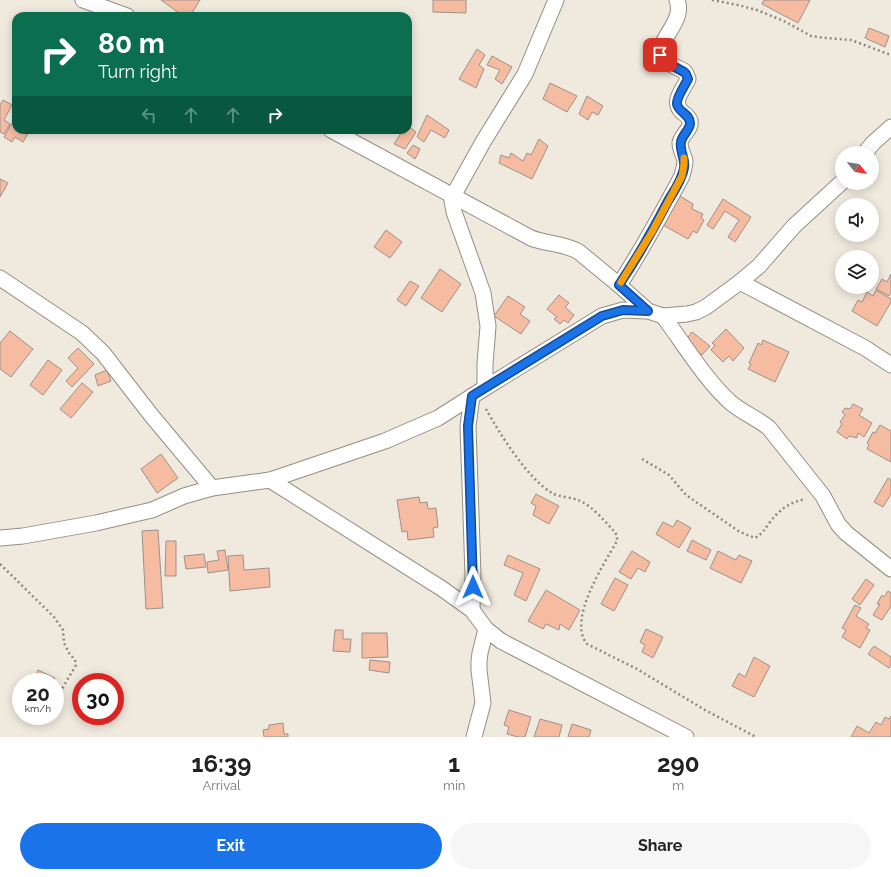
<!DOCTYPE html>
<style>
body{margin:0;font-family:Raleway,sans-serif;background:#f6f6f6;color:#222;height:100vh;display:flex;flex-direction:column;font-size:15px;white-space:nowrap}
*{box-sizing:border-box;margin:0}
p{font-size:13px;color:#767676}
.icon{flex:none;width:22px;height:22px;fill:none;stroke:currentColor;stroke-width:2;stroke-linecap:round;stroke-linejoin:round}
.map{position:relative;height:737px;overflow:hidden}
.panel{display:flex;flex-direction:column;background:#fff;flex:1}
.panel>*{flex:none}
.banner{position:absolute;left:12px;top:12px;width:400px;height:122px;border-radius:12px;box-shadow:0 2px 10px #0003;background:#0b6e4f;color:#fff;overflow:hidden}
.needle{width:26px;rotate:120deg}
.fabs{position:absolute;left:835px;top:146px;display:grid;gap:8px}
.fabs a{display:grid;place-items:center;width:44px;height:44px;border-radius:50%;background:#fff;box-shadow:0 2px 10px #0003;font-size:20px}
.speed{position:absolute;left:12px;top:673px;display:flex;gap:8px;font-size:20px;font-weight:700;text-align:center}
.speed>*{display:grid;place-content:center;width:52px;height:52px;border-radius:50%;background:#fff;box-shadow:0 2px 10px #0003;line-height:1}
.speed small{font-size:10px;font-weight:400}
.speed .limit{border:6px solid #d22;background:#fff;color:#111}
.pin{position:absolute;display:grid;place-items:center;width:34px;height:34px;color:#fff;margin:-17px;border-radius:8px;box-shadow:0 2px 6px #0006}
.me{position:absolute;width:44px;margin:-22px;rotate:0deg;stroke-linejoin:round;filter:drop-shadow(0 0 3px #0008)}
.turn{display:flex;align-items:center;gap:14px;height:84px;padding:0 20px;font-size:18px}
.turn .icon{width:52px;height:52px;stroke-width:2.5}
.turn b{display:block;font-size:28px;line-height:34px}
.lanes{display:flex;align-items:center;height:38px;padding:0 20px;background:#0003;justify-content:center;gap:20px;direction:ltr}
.lanes .off{opacity:.35}
.eta{display:flex;justify-content:space-evenly;align-items:center;height:68px;text-align:center}
.eta b{font-size:24px;font-weight:700;line-height:28px}
.primary-button{display:flex;gap:8px;margin-top:auto;padding:8px 20px}
.primary-button a{flex:1;height:46px;border-radius:24px;background:#1a73e8;color:#fff;font-size:16px;font-weight:700;line-height:46px;text-align:center}
.primary-button a+a{background:#f6f6f6;color:#222}
.map>svg:first-child{display:block}
</style>
<div class="map">
<svg width="891" height="737" viewBox="0 0 891 737">
<rect width="100%" height="100%" fill="#f0e9de"/>
<g fill="#f6bca2" stroke="#9d918b">
<polygon points="161,0 200,0 190,16 183,16"/>
<polygon points="433,0 466,0 466,13 433,12"/>
<polygon points="764,0 810,0 798,23 762,4"/>
<polygon points="869,28 889,36 885,47 865,38"/>
<polygon points="477,49 485,55 479,65 484,69 476,88 459,79"/>
<polygon points="492,56 512,67 502,84 495,79 500,70 487,65"/>
<polygon points="550,83 577,96 567,112 543,99"/>
<polygon points="587,96 603,106 598,115 592,112 588,120 579,114"/>
<polygon points="3,100 12,105 4,120 10,124 4,134 0,132 0,105"/>
<polygon points="427,115 449,130 445,138 431,130 424,142 417,137"/>
<polygon points="12,123 16,125 16,130 30,130 23,142 15,137 12,142 4,137"/>
<polygon points="408,126 416,132 405,149 394,144 403,130 408,130"/>
<polygon points="539,139 548,146 532,179 499,163 501,155 509,158 511,153 523,161 527,153 531,155"/>
<polygon points="413,145 420,149 415,159 407,153"/>
<polygon points="0,179 8,183 0,197"/>
<polygon points="680,196 693,204 692,209 703,214 701,218 704,220 697,233 693,231 688,239 663,225"/>
<polygon points="723,199 751,217 735,242 728,237 739,220 725,211 713,229 707,225"/>
<polygon points="386,230 402,242 390,258 374,247"/>
<polygon points="440,269 461,284 442,312 421,298"/>
<polygon points="891,274 891,293 889,296 876,289 882,279 887,282"/>
<polygon points="410,281 419,286 406,306 397,300"/>
<polygon points="876,290 891,299 891,302 877,326 852,311 858,300 862,302 867,292 873,296"/>
<polygon points="559,295 569,303 565,307 574,315 568,323 564,320 560,324 554,319 557,317 547,309"/>
<polygon points="508,296 525,307 520,314 530,321 521,334 494,316"/>
<polygon points="726,329 744,348 733,361 729,356 723,362 711,350 715,345 712,343"/>
<polygon points="10,331 33,349 11,377 0,369 0,343"/>
<polygon points="692,332 710,346 702,355 684,342"/>
<polygon points="763,340 789,352 775,382 748,369 751,364 749,363 758,343 761,345"/>
<polygon points="78,348 94,364 72,387 66,381 78,368 68,358"/>
<polygon points="48,360 62,370 43,395 30,385"/>
<polygon points="107,370 111,381 98,386 95,375"/>
<polygon points="82,383 93,392 71,418 60,409"/>
<polygon points="853,404 863,409 859,415 872,423 864,437 858,433 857,438 849,436 847,439 837,432 842,424 840,422 845,415 842,412 845,408 850,409"/>
<polygon points="880,425 891,431 891,462 867,449 869,445 867,443 873,432 875,433"/>
<polygon points="161,454 178,478 157,493 141,469"/>
<polygon points="888,478 891,480 891,494 883,507 874,502"/>
<polygon points="536,494 559,506 549,524 533,515 536,506 531,503"/>
<polygon points="419,497 420,503 427,502 428,509 436,508 438,527 433,528 434,537 408,540 407,531 402,532 397,500"/>
<polygon points="677,520 691,528 679,548 656,534 663,522 673,527"/>
<polygon points="158,530 163,608 146,609 142,531"/>
<polygon points="692,540 711,550 706,560 687,551"/>
<polygon points="166,541 176,541 176,576 165,576"/>
<polygon points="225,550 228,570 208,573 207,562 219,560 217,551"/>
<polygon points="632,551 650,562 645,572 638,568 631,579 619,572"/>
<polygon points="718,551 736,560 739,555 752,561 741,583 710,568"/>
<polygon points="204,554 206,567 186,569 184,556"/>
<polygon points="243,555 244,570 269,568 270,587 230,591 228,556"/>
<polygon points="508,555 540,569 526,601 514,595 523,573 504,565"/>
<polygon points="615,578 628,585 614,611 601,604"/>
<polygon points="866,579 874,585 860,605 852,599"/>
<polygon points="546,590 580,610 569,630 560,624 559,630 546,624 543,629 528,621"/>
<polygon points="888,591 891,593 891,606 882,620 873,615 880,604 877,604 882,595 884,597"/>
<polygon points="855,605 861,608 856,616 869,624 866,628 870,630 860,648 842,637 846,630 842,628"/>
<polygon points="646,629 663,637 653,658 642,652 645,645 640,642"/>
<polygon points="335,630 343,630 343,639 351,639 350,652 333,651"/>
<polygon points="362,633 387,633 388,657 362,658"/>
<polygon points="874,646 891,657 891,665 889,668 868,654"/>
<polygon points="754,657 770,666 754,697 732,686 739,673 745,677"/>
<polygon points="370,660 390,662 389,673 369,670"/>
<polygon points="38,670 55,678 53,682 33,682"/>
<polygon points="509,710 531,717 525,737 518,737 507,734 509,727 504,725"/>
<polygon points="891,716 891,737 851,737 857,726 869,733 876,722 881,725 885,717 889,719"/>
<polygon points="540,719 562,725 559,737 534,737"/>
<polygon points="283,723 284,734 288,734 288,737 264,737 263,730 269,729 269,725"/>
<polygon points="572,724 591,730 589,737 568,737"/>
</g>
<g fill="none" stroke-linecap="round" stroke-linejoin="round">
<g stroke="#958e84" stroke-width="17">
<g id="street">
<polyline points="83,0 127,16"/>
<path d="M331,130L531,238C546,244 564,243 579,252L619,285L648,311"/>
<polyline points="865,153 873,143 891,127"/>
<polyline points="0,278 82,333 103,353 151,415 212,488"/>
<polyline points="740,282 865,348 891,365"/>
<path d="M619,285C642,250 662,213 682,176C683,171 685,166 685,161C684,155 680,150 680,143C681,135 692,129 690,121C689,117 685,114 682,112C671,101 683,91 688,79L686,74L684,71L662,60C653,41 686,23 677,0"/>
<path d="M663,316C684,344 704,378 730,402C741,412 757,418 769,428L823,496L838,524L846,533L891,569"/>
<polyline points="485,388 485,364 488,326 483,293 454,212 452,201 453,196 483,142 525,74 556,0"/>
<polyline points="270,480 441,588 472,610 486,629 501,641 686,737"/>
<polyline points="0,538 23,536 96,523 152,510 184,496 212,488 270,480 385,441 438,418 485,388 602,316 623,310 648,311 663,316 687,314 696,312 706,307 740,282 759,266 794,226 842,182"/>
<polyline points="472,610 473,575 468,426 472,396"/>
<polyline points="474,737 483,703 479,670 479,661 480,653 486,629"/>
</g>
</g>
<g stroke="#8d8880" stroke-width="2.5" stroke-dasharray="2 3" stroke-linecap="butt">
<polyline points="712,0 738,5 757,10 786,22 811,36 826,38 851,40 891,55"/>
<path d="M486,409C500,434 527,478 552,493C559,497 570,497 578,500C593,506 604,521 615,532L617,536V541C604,564 567,620 587,644L637,669L705,710L756,737"/>
<path d="M642,459L669,475L686,495L740,532L755,538C762,534 765,529 770,522C780,509 790,502 806,499"/>
<polyline points="0,564 54,617 63,630 64,643 69,653 75,660 76,665 62,689 60,693 60,698 55,712"/>
<polyline points="53,717 53,716"/>
</g>
<use href="#street" stroke="#fff" stroke-width="15"/>
</g>
<g fill="none" stroke-linecap="round" stroke-linejoin="round">
<g stroke="#114b97" stroke-width="10">
<path id="route" d="M473,587L468,426L472,396L602,316L623,310L648,311L619,285C637,258 653,230 668,201C674,191 682,180 684,168C686,159 679,151 681,142C682,135 690,130 690,123C690,114 678,112 677,104C676,98 685,85 688,79L686,74L684,72L662,60L660,55"/>
</g>
<use href="#route" stroke="#1a73e8" stroke-width="7"/>
<polyline stroke="#f59e0b" stroke-width="7" points="621,282 652,232 682,176 684,164 684,158"/>
</g>
</svg>
<div class="fabs">
<a><svg class="needle" viewBox="-14 -14 28 28"><path d="M0-13l5 13h-10z" fill="#e53935"/><path d="M0 13l5-13h-10z" fill="#767676"/></svg></a>
<a><svg class="icon" aria-label="sound" viewBox="0 0 24 24"><path d="M4 9h4l5-4v14l-5-4H4zM17 9q2 3 0 6"/></svg></a>
<a><svg class="icon" aria-label="layers" viewBox="0 0 24 24"><path d="M12 4l9 5-9 5-9-5zM3 14l9 5 9-5"/></svg></a>
</div>
<div class="speed"><div>20<small>km/h</small></div><div class="limit">30</div></div>
<div class="pin" style="left:660px;top:55px;background:#d93025"><svg class="icon" aria-label="arrive" viewBox="0 0 24 24"><path d="M6 21V4h12l-3 4 3 4H6"/></svg></div>
<svg class="me" style="left:473px;top:587px" viewBox="-20 -20 40 40"><path d="M0-17L14 15 0 8-14 15z" fill="#1a73e8" stroke="#fff" stroke-width="4"/></svg>
<div class="banner">
<div class="turn"><svg class="icon" aria-label="right" viewBox="0 0 24 24"><path d="M7 20v-9h11M14 6l5 5-5 5"/></svg><div><b>80 m</b>Turn right</div></div>
<div class="lanes"><svg class="icon off" aria-label="left" viewBox="0 0 24 24"><path d="M17 20v-9H6M10 6l-5 5 5 5"/></svg><svg class="icon off" aria-label="ahead" viewBox="0 0 24 24"><path d="M12 20V5M6 11l6-6 6 6"/></svg><svg class="icon off" aria-label="ahead" viewBox="0 0 24 24"><path d="M12 20V5M6 11l6-6 6 6"/></svg><svg class="icon" aria-label="right" viewBox="0 0 24 24"><path d="M7 20v-9h11M14 6l5 5-5 5"/></svg></div>
</div>
</div>
<section class="panel">
<div class="eta">
<div><b>16:39</b><p>Arrival</p></div>
<div><b>1</b><p>min</p></div>
<div><b>290</b><p>m</p></div>
</div>
<div class="primary-button"><a>Exit</a><a>Share</a></div>
</section>
